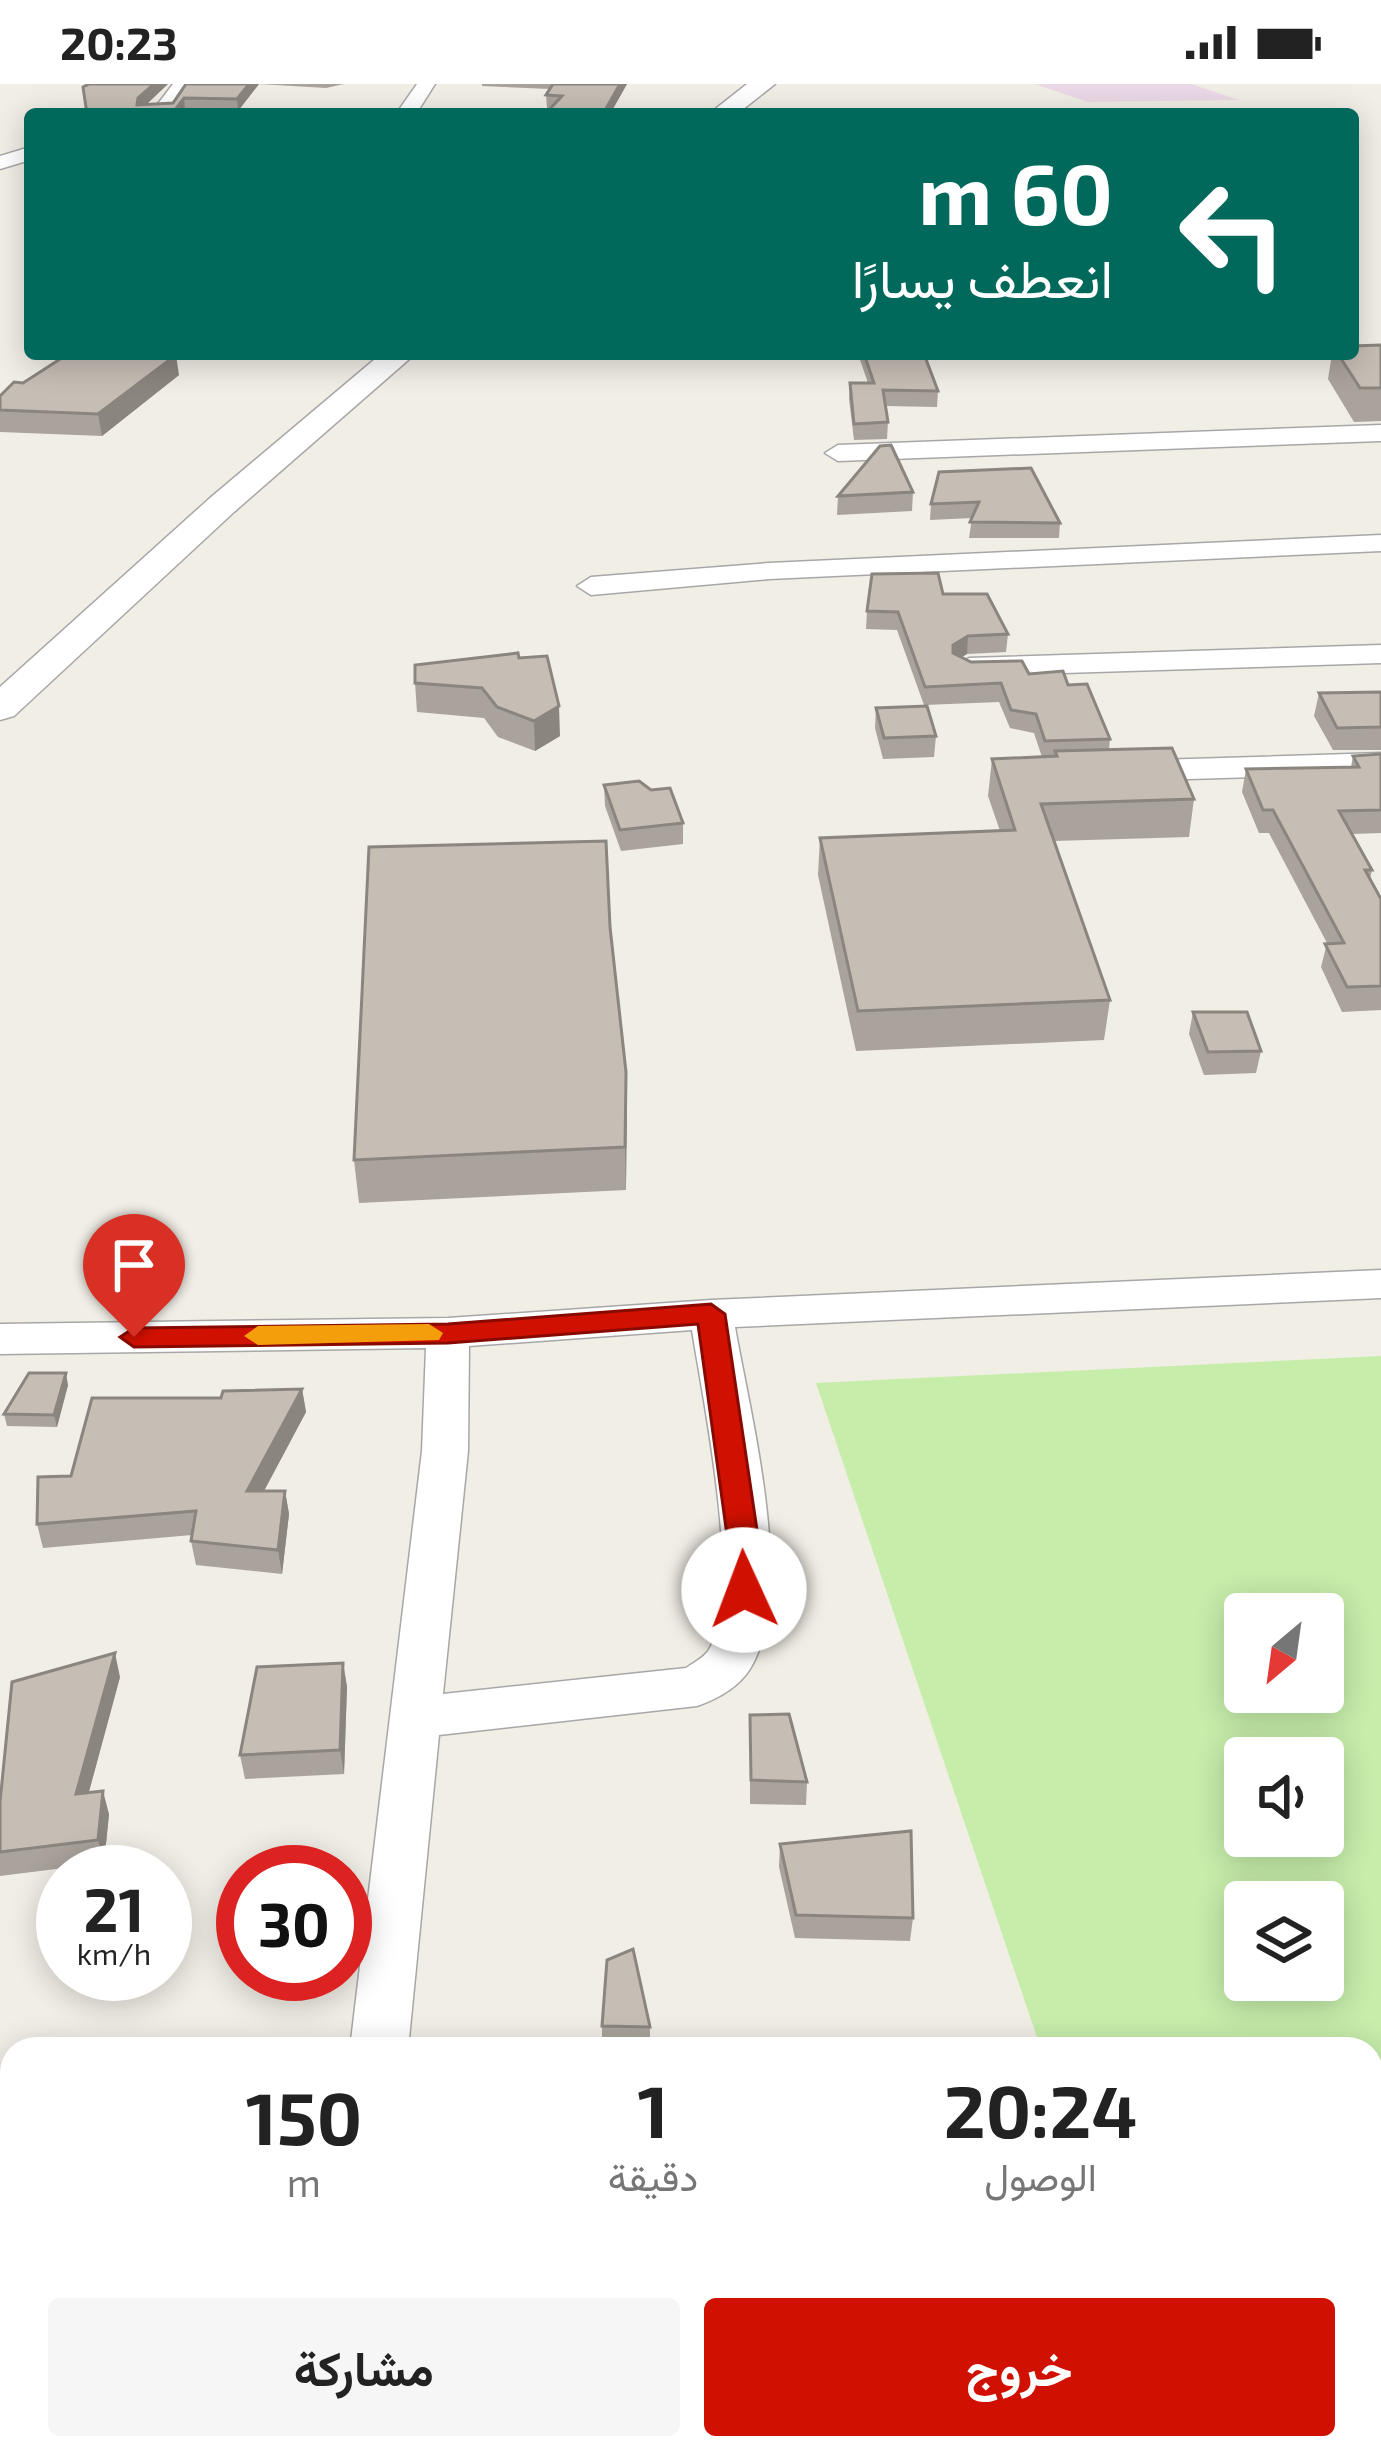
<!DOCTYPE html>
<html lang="ar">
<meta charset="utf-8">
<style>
body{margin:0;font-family:"Exo 2",Vazirmatn,sans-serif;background:#f6f6f6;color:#222;direction:rtl;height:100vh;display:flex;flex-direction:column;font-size:45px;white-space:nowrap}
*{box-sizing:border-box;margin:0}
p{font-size:39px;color:#767676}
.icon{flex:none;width:66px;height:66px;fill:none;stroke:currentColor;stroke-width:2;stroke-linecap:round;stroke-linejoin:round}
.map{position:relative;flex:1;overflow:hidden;direction:ltr}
.sheet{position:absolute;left:0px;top:1953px;width:1383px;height:423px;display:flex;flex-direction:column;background:#fff;border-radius:36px 36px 0 0;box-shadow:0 6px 30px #0003;direction:rtl}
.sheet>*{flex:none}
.banner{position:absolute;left:24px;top:24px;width:1335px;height:252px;border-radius:12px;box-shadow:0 6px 30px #0003;direction:rtl;background:#00695c;color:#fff;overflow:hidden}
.needle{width:78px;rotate:209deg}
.tools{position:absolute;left:1224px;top:1509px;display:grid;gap:24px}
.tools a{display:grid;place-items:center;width:120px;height:120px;border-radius:12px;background:#fff;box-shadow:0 6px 30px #0003;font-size:60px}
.speed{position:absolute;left:36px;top:1761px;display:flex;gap:24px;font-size:60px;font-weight:700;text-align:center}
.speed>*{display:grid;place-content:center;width:156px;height:156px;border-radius:50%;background:#fff;box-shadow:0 6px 30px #0003;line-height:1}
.speed small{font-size:30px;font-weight:400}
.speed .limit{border:18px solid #d22;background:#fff;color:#111}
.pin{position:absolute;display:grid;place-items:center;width:102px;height:102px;color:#fff;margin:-123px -51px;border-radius:50% 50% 50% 0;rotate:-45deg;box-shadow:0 0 12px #0007}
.pin .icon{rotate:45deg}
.me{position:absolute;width:132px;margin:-66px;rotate:358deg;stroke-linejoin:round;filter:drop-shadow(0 0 9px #0008)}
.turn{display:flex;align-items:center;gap:42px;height:252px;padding:0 48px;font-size:54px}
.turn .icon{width:156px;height:156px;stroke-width:2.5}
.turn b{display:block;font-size:84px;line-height:102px}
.eta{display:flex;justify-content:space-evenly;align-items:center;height:204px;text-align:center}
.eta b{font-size:72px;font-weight:700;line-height:84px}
.action{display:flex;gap:24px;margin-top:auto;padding:24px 48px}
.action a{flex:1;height:138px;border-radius:12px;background:#d01000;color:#fff;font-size:48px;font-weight:700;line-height:138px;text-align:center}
.action a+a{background:#f6f6f6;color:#222}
.status{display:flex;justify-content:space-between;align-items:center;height:84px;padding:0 60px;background:#fff;direction:ltr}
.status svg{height:33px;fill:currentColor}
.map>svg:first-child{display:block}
</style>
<div class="status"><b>20:23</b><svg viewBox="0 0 49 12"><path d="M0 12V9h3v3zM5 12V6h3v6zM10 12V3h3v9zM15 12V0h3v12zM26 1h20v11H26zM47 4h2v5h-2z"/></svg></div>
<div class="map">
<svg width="1381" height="2375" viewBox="0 0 1381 2375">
<rect width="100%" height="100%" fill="#f1eee6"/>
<polygon fill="#ebd8e6" points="1035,0 1191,0 1239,16 1088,18"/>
<path fill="#c6edaa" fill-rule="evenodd" d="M1381,1272V2375H1179L1176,2364H1371V1965H1041L816,1299ZM1245,1530H1323V1608H1245ZM1245,1674H1323V1752H1245ZM1245,1818H1323V1896H1245Z"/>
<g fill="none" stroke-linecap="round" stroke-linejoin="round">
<g stroke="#a7a7a7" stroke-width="3">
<g id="minor">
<polygon points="173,0 191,0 171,29 142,30 157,21"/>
<polygon points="417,0 435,0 416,30 396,30"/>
<polygon points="30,63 30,76 0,85 0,72"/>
<polygon points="1381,341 1381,357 838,377 825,369 838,361"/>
<polygon points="1381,451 1381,467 769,495 591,511 577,502 591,493 769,479"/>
<polygon points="1381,561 1381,579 969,592 954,583 969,574"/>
<polygon points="1381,669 1381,689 1124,697 1108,687 1124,677"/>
<path d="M1381,1186V1214L735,1243C750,1330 797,1508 750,1585C738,1604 717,1615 697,1622L439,1651L408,1965H350L422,1367L426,1264L0,1270V1240L448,1234L711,1216ZM692,1246C702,1311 745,1514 708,1567C703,1574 693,1579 686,1584L443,1610L468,1367L469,1262Z"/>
<polygon points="301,2364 367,2364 365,2375 299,2375"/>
</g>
</g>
<g stroke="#a7a7a7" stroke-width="3">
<g id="tertiary">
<polygon points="747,0 775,0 737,30 709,30"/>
<polygon points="381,270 415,270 234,428 14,632 0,636 0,603 210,414"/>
</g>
</g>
<use href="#minor" fill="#fff" fill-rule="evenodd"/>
<use href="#tertiary" fill="#fff" fill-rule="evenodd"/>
</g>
<g fill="#aaa39c">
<polygon points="89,0 168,0 146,21 173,19 186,0 344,0 326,4 259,0 238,27 185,26 182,30 87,30"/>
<polygon points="482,0 627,0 610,30 549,30 551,24 547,24 546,11 550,5 482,2"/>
<polygon points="1381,261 1381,337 1354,338 1328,295 1332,270 1353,270"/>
<polygon points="858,270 924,270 938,307 937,323 885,322 888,338 887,355 854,356 849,315 850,299 868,299"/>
<polygon points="179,291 102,352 0,348 0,312 23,299"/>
<polygon points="1031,384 1060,439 1059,454 969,454 972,434 930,436 931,420"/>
<polygon points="913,408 912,427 837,431 838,412"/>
<polygon points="943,510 1008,550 1006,568 967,570 961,573 971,578 1029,590 1068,601 1110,655 1109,666 1194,715 1189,753 1054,757 1110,916 1104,956 856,967 818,791 820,754 1000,747 988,712 992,675 1042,673 1034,649 1010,644 999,618 924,621 897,546 866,545 867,527"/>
<polygon points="519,574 560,652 535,667 498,653 484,634 417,628 415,599"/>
<polygon points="1381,608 1381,666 1333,666 1314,632 1319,609"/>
<polygon points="876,624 936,652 934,673 883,675 875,644"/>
<polygon points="1381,670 1381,749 1352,750 1372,786 1370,795 1381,815 1381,926 1342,928 1321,883 1327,859 1269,749 1259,749 1242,708 1246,685 1351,683 1353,672"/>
<polygon points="604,701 683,739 683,760 621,767 605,722"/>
<polygon points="610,843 626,988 626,1106 359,1119 354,1076"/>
<polygon points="1193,928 1261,967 1256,989 1204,991 1189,950"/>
<polygon points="68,1301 57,1343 7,1342 4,1330"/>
<polygon points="302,1305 306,1328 264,1407 285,1407 289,1430 282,1490 196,1481 191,1457 192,1451 43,1464 37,1440 71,1392 221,1314"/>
<polygon points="343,1579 347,1603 344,1690 245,1695 240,1671"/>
<polygon points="120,1593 89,1708 109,1730 104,1779 0,1792 0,1718"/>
<polygon points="750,1631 807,1698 806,1721 750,1720"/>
<polygon points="780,1760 913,1834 910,1857 795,1854 779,1783"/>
<polygon points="602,1942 650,1943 650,1954 602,1954"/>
</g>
<g fill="#8b857f">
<polygon points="154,0 168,0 140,26 137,21 138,14"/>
<polygon points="249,0 259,0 238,27 237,15"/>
<polygon points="620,0 627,0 610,30 603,30"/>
<polygon points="184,14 185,26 182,30 172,30"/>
<polygon points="176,271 179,291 102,352 98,330"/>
<polygon points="968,552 967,570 952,579 953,561"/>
<polygon points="559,622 560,652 535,667 534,637"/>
<polygon points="626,988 627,1030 626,1106 625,1063"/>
<polygon points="66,1289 68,1301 57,1343 54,1331"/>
<polygon points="302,1305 306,1328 251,1431 247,1407"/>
<polygon points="285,1407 289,1430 282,1490 278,1466"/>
<polygon points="115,1569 120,1593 82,1733 76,1710"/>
<polygon points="343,1579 347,1603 344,1690 340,1666"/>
<polygon points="103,1707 109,1730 104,1779 98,1756"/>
</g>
<g fill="#c6beb5" stroke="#8b857f" stroke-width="3">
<polygon points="89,0 154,0 138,14 137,21 173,19 186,0 249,0 237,15 184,14 172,30 87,30 83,3"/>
<polygon points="553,0 620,0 603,30 548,27 562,12 546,11"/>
<polygon points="1381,261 1381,304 1360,304 1338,270 1353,270 1353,262"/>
<polygon points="68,270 172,270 176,271 98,330 0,326 0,312 14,298 23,299"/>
<polygon points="864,270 924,270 938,307 883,306 888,338 854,340 850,299 874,299"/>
<polygon points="891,361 913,408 838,412 880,362"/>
<polygon points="1031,384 1060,439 970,438 979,418 931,420 939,388"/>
<polygon points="938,489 943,510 987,510 1008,550 968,552 953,561 953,569 971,578 1022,577 1029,590 1063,587 1068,601 1087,600 1110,655 1045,657 1036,630 1011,626 1001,599 925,603 898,528 867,527 872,490"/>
<polygon points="518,569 519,574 547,572 559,622 534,637 497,623 482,604 415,599 415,581"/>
<polygon points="1381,608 1381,643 1337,644 1319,609"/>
<polygon points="927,622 936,652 884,654 876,624"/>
<polygon points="1172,664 1194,715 1041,720 1110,916 858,927 820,754 1015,746 992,675 1057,672 1055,667"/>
<polygon points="1381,670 1381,726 1339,727 1372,786 1365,786 1381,815 1381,902 1347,903 1325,860 1344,859 1273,726 1263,726 1246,685 1359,683 1353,672"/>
<polygon points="639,697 651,706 670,704 683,739 620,746 604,701"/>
<polygon points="606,757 610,843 626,988 625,1063 354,1076 369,763"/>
<polygon points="1193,928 1247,928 1261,967 1208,968"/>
<polygon points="29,1289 66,1289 54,1331 4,1330"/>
<polygon points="302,1305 247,1407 285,1407 278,1466 191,1457 196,1427 37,1440 38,1393 71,1392 92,1314 221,1314 223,1307"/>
<polygon points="115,1569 76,1710 103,1707 98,1756 0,1768 0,1718 12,1598"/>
<polygon points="343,1579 340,1666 240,1671 257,1583"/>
<polygon points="789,1630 807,1698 751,1696 750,1631"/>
<polygon points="911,1747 913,1834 796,1831 780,1760"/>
<polygon points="633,1865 650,1943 602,1942 607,1876"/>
<polygon points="828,2366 831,2375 772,2375"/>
</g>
<polygon fill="#d01000" stroke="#870a00" stroke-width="3" points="711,1220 725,1230 761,1473 755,1514 733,1514 728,1506 730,1473 698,1240 448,1259 134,1263 120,1253 134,1244 448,1240"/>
<polygon fill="#f59e0b" points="429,1240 443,1249 439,1256 258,1261 244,1252 258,1242"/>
</svg>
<div class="tools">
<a><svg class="needle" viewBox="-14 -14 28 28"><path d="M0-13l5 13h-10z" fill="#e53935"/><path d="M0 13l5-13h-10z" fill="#767676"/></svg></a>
<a><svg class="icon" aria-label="sound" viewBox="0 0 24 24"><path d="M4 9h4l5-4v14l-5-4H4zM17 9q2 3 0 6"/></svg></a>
<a><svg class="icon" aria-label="layers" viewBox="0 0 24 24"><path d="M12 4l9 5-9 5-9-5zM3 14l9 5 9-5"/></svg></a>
</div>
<div class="speed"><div>21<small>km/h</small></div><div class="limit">30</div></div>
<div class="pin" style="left:134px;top:1253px;background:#d93025"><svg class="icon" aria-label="arrive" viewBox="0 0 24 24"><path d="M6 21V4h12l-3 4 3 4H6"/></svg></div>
<svg class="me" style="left:744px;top:1506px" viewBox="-20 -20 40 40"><circle r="19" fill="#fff"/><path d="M0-13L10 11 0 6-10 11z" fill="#d01000"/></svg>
<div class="banner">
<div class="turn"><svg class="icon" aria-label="left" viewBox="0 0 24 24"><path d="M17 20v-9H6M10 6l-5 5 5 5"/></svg><div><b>60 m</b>انعطف يسارًا</div></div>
</div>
<section class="sheet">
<div class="eta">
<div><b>20:24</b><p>الوصول</p></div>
<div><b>1</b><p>دقيقة</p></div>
<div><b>150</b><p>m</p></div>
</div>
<div class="action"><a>خروج</a><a>مشاركة</a></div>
</section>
</div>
